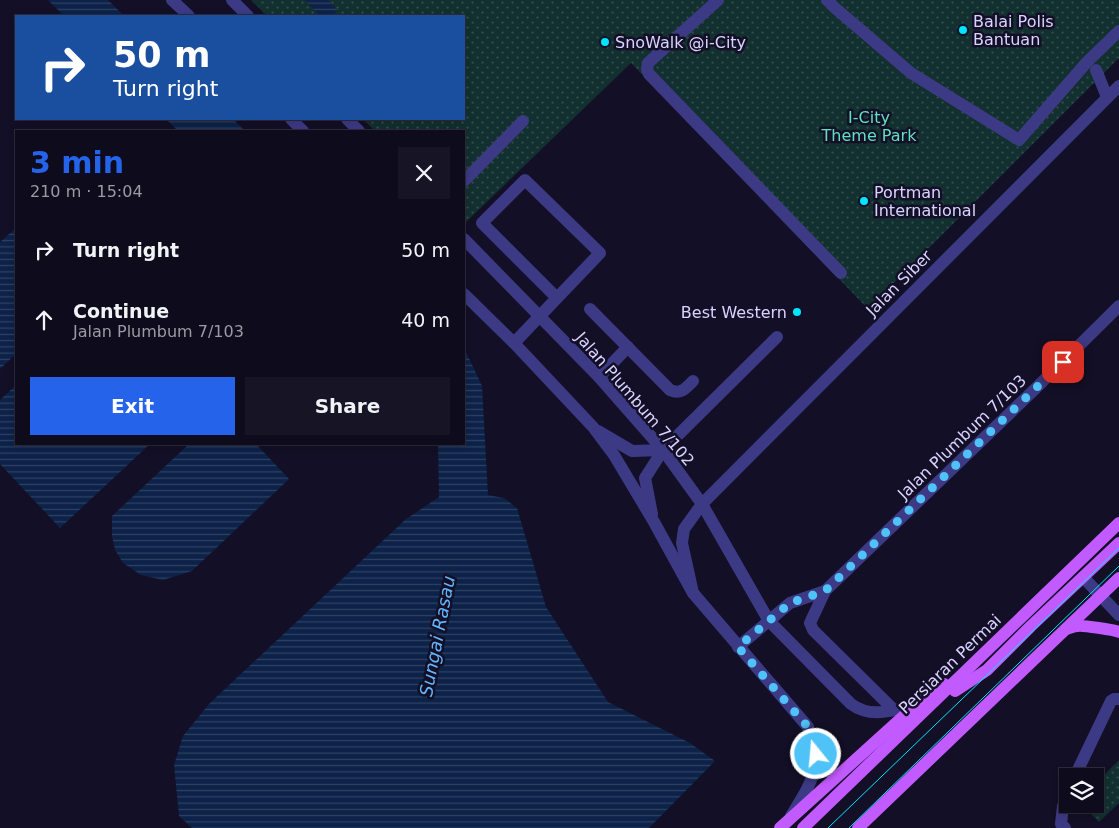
<!DOCTYPE html>
<meta charset="utf-8">
<style>
body{margin:0;font-family:"DejaVu Sans",sans-serif;background:#171425;color:#f1f3f6;height:100vh;display:flex;flex-direction:column;font-size:19px;white-space:nowrap}
*{box-sizing:border-box;margin:0}
p{font-size:16px;color:#9b9ba3}
.icon{flex:none;width:28px;height:28px;fill:none;stroke:currentColor;stroke-width:2;stroke-linecap:round;stroke-linejoin:round}
.map{position:relative;flex:1;overflow:hidden}
.panel{position:absolute;left:15px;top:130px;width:450px;height:315px;display:flex;flex-direction:column;background:#0e0b1c;border-radius:0px;box-shadow:0 2px 8px #0003,0 0 0 1px #2e2b3b}
.panel>*{flex:none}
.guide{position:absolute;left:15px;top:15px;width:450px;height:105px;border-radius:0px;box-shadow:0 2px 8px #0003,0 0 0 1px #2e2b3b;background:#1a4fa0;color:#fff;overflow:hidden}
.buttons{position:absolute;left:1059px;top:768px;display:grid;gap:10px}
.buttons a{display:grid;place-items:center;width:45px;height:45px;border-radius:0px;background:#0e0b1c;box-shadow:0 2px 8px #0003,0 0 0 1px #2e2b3b;font-size:25px}
.pin{position:absolute;display:grid;place-items:center;width:42px;height:42px;color:#fff;margin:-21px;border-radius:10px;box-shadow:0 2px 8px #0006}
.me{position:absolute;width:55px;margin:-28px;rotate:343deg;stroke-linejoin:round;filter:drop-shadow(0 0 4px #0008)}
.turn{display:flex;align-items:center;gap:18px;height:105px;padding:0 15px;font-size:22px}
.turn .icon{width:65px;height:65px;stroke-width:2.5}
.turn b{display:block;font-size:35px;line-height:42px}
.round{display:grid;place-items:center;flex:none;width:52px;height:52px;border-radius:0px;background:#171425}
.summary{display:flex;align-items:center;justify-content:space-between;height:85px;padding:0 15px}
h1{font-size:30px;font-weight:600;line-height:38px;color:#2563eb}
.button{display:flex;gap:10px;margin-top:auto;padding:10px 15px}
.button a{flex:1;height:58px;border-radius:0px;background:#2563eb;color:#fff;font-size:20px;font-weight:600;line-height:58px;text-align:center}
.button a+a{background:#171425;color:#f1f3f6}
ul{padding:0;list-style:none}
li{display:flex;align-items:center;gap:15px;height:70px;padding:0 15px}
li div{flex:1}
li b{display:block;font-size:19px}
li em{font-style:normal}
.map>svg:first-child{display:block}
</style>
<div class="map">
<svg width="1119" height="828" viewBox="0 0 1119 828">
<defs>
<pattern id="park-dots" width="8" height="8" patternUnits="userSpaceOnUse" patternTransform="scale(1.25)"><rect width="8" height="8" fill="#12302f"/><path d="M2 2h.1M6 6h.1" fill="none" stroke="#344d4e" stroke-width="1.8" stroke-linecap="round"/></pattern>
<pattern id="water-rules" width="6" height="5" patternUnits="userSpaceOnUse" patternTransform="scale(1.25)"><rect width="6" height="5" fill="#0c2248"/><path d="M0 2.5h6" fill="none" stroke="#2f4163"/></pattern>
</defs>
<rect width="100%" height="100%" fill="#130f26"/>
<g fill="url(#park-dots)">
<polygon points="251,0 1119,0 1119,58 868,309 631,63 464,224 464,131 375,131 363,119 464,119 464,16 267,16"/>
<polygon points="1119,760 1119,803 1099,822 1081,804 1095,804 1095,784"/>
</g>
<g fill="url(#water-rules)">
<polygon points="48,0 108,0 124,16 64,16"/>
<polygon points="305,0 328,0 338,10 332,16 320,16"/>
<polygon points="166,119 233,119 245,131 178,131"/>
<polygon points="16,228 16,354 0,369 0,242"/>
<polygon points="464,351 467,354 482,386 488,495 504,498 517,508 546,607 608,702 690,743 715,761 649,828 192,828 179,816 174,765 183,736 209,704 406,519 439,497 438,444 464,444"/>
<polygon points="16,385 16,444 150,444 60,528 0,464 0,400"/>
<polygon points="189,444 256,444 289,479 192,571 163,580 141,575 123,563 115,550 112,536 112,516"/>
</g>
<g fill="none" stroke-linecap="round" stroke-linejoin="round">
<g stroke="#3d3a85" stroke-width="12">
<polyline points="172,0 189,16"/>
<polyline points="232,0 248,16"/>
<polyline points="718,0 648,63 647,69 649,74 841,273"/>
<polyline points="827,0 834,7 911,73 1019,140 1087,62 1119,31"/>
<polyline points="1096,70 1107,97"/>
<polyline points="291,119 303,131"/>
<polyline points="347,119 359,131"/>
<polyline points="464,181 523,121"/>
<path d="M464,239L599,377L663,450L702,504L769,621L851,704C871,719 894,710 916,705"/>
<path d="M464,294L514,343L593,427L614,455L654,522L693,593L808,727C824,767 811,783 791,816"/>
<path d="M590,309L670,390C681,395 686,388 693,381"/>
<polyline points="514,343 600,253 525,180 482,223 557,298"/>
<polyline points="599,377 628,347"/>
<polyline points="598,431 632,451 663,450"/>
<polyline points="652,514 645,478 663,450 777,337"/>
<polyline points="1083,577 1119,615"/>
<polyline points="693,593 682,543 684,529 702,504 1119,86"/>
<polyline points="738,647 790,603 825,591"/>
<polyline points="894,710 813,630 810,623 825,591 1035,389 1119,306"/>
<polyline points="1075,776 1111,701 1114,699 1119,699"/>
<polyline points="1065,828 1061,824 1063,806 1068,794"/>
</g>
<g stroke="#c25bff" stroke-width="12">
<path d="M1066,629C1070,628 1074,626 1078,626C1082,625 1115,630 1119,632"/>
<polyline points="955,691 987,670 1031,626 1119,543"/>
<polyline points="780,828 916,705 944,684"/>
<polyline points="803,828 1119,523"/>
<polyline points="858,828 1119,578"/>
</g>
<g stroke="#00e5ff" stroke-width="1">
<polyline points="828,828 1119,548"/>
<polyline points="849,828 1119,566"/>
</g>
</g>
<g fill="none" stroke-linecap="round" stroke-linejoin="round">
<polyline stroke="#4fc3f7" stroke-width="9" stroke-dasharray="0 16.2" points="816,754 814,741 808,727 738,647 790,603 825,591 1063,362"/>
</g>
<g fill="#00e5ff" stroke="#130f26" stroke-width="2">
<circle cx="963" cy="30" r="5"/>
<circle cx="605" cy="42" r="5"/>
<circle cx="864" cy="201" r="5"/>
<circle cx="797" cy="312" r="5"/>
</g>
<g text-anchor="middle" dominant-baseline="central" stroke-width="5" stroke-linejoin="round" paint-order="stroke">
<g font-size="16" fill="#d9d4ff" stroke="#130f26" text-anchor="start">
<text x="973" y="21">Balai Polis<tspan x="973" dy="18">Bantuan</tspan></text>
<text x="615" y="42">SnoWalk @i-City</text>
<text x="874" y="192">Portman<tspan x="874" dy="18">International</tspan></text>
<text x="787" y="312" text-anchor="end">Best Western</text>
</g>
<g font-size="16" fill="#5fe0c0" stroke="#130f26">
<text x="869" y="117">I-City<tspan x="869" dy="18">Theme Park</tspan></text>
</g>
<g font-size="16" fill="#d9d4ff" stroke="#130f26">
<text transform="translate(899 283) rotate(-45)">Jalan Siber</text>
<text transform="translate(635 399) rotate(49)">Jalan Plumbum 7/102</text>
<text transform="translate(962 437) rotate(-44)">Jalan Plumbum 7/103</text>
<text transform="translate(950 664) rotate(-44)">Persiaran Permai</text>
</g>
<g font-size="18" font-style="italic" fill="#62b6ff" stroke="#130f26">
<text transform="translate(437 636) rotate(-79)">Sungai Rasau</text>
</g>
</g>
</svg>
<div class="buttons">
<a><svg class="icon" aria-label="layers" viewBox="0 0 24 24"><path d="M12 4l9 5-9 5-9-5zM3 14l9 5 9-5"/></svg></a>
</div>
<div class="pin" style="left:1063px;top:362px;background:#d93025"><svg class="icon" aria-label="arrive" viewBox="0 0 24 24"><path d="M6 21V4h12l-3 4 3 4H6"/></svg></div>
<svg class="me" style="left:816px;top:754px" viewBox="-20 -20 40 40"><circle r="17" fill="#4fc3f7" stroke="#fff" stroke-width="3"/><path d="M0-11L8 9 0 5-8 9z" fill="#fff"/></svg>
<div class="guide">
<div class="turn"><svg class="icon" aria-label="right" viewBox="0 0 24 24"><path d="M7 20v-9h11M14 6l5 5-5 5"/></svg><div><b>50 m</b>Turn right</div></div>
</div>
<section class="panel">
<div class="summary"><div><h1>3 min</h1><p>210 m · 15:04</p></div><a class="round"><svg class="icon" aria-label="close" viewBox="0 0 24 24"><path d="M6 6l12 12M18 6L6 18"/></svg></a></div>
<ul>
<li><svg class="icon" aria-label="right" viewBox="0 0 24 24"><path d="M7 20v-9h11M14 6l5 5-5 5"/></svg><div><b>Turn right</b></div><em>50 m</em></li>
<li><svg class="icon" aria-label="ahead" viewBox="0 0 24 24"><path d="M12 20V5M6 11l6-6 6 6"/></svg><div><b>Continue</b><p>Jalan Plumbum 7/103</p></div><em>40 m</em></li>
</ul>
<div class="button"><a>Exit</a><a>Share</a></div>
</section>
</div>
